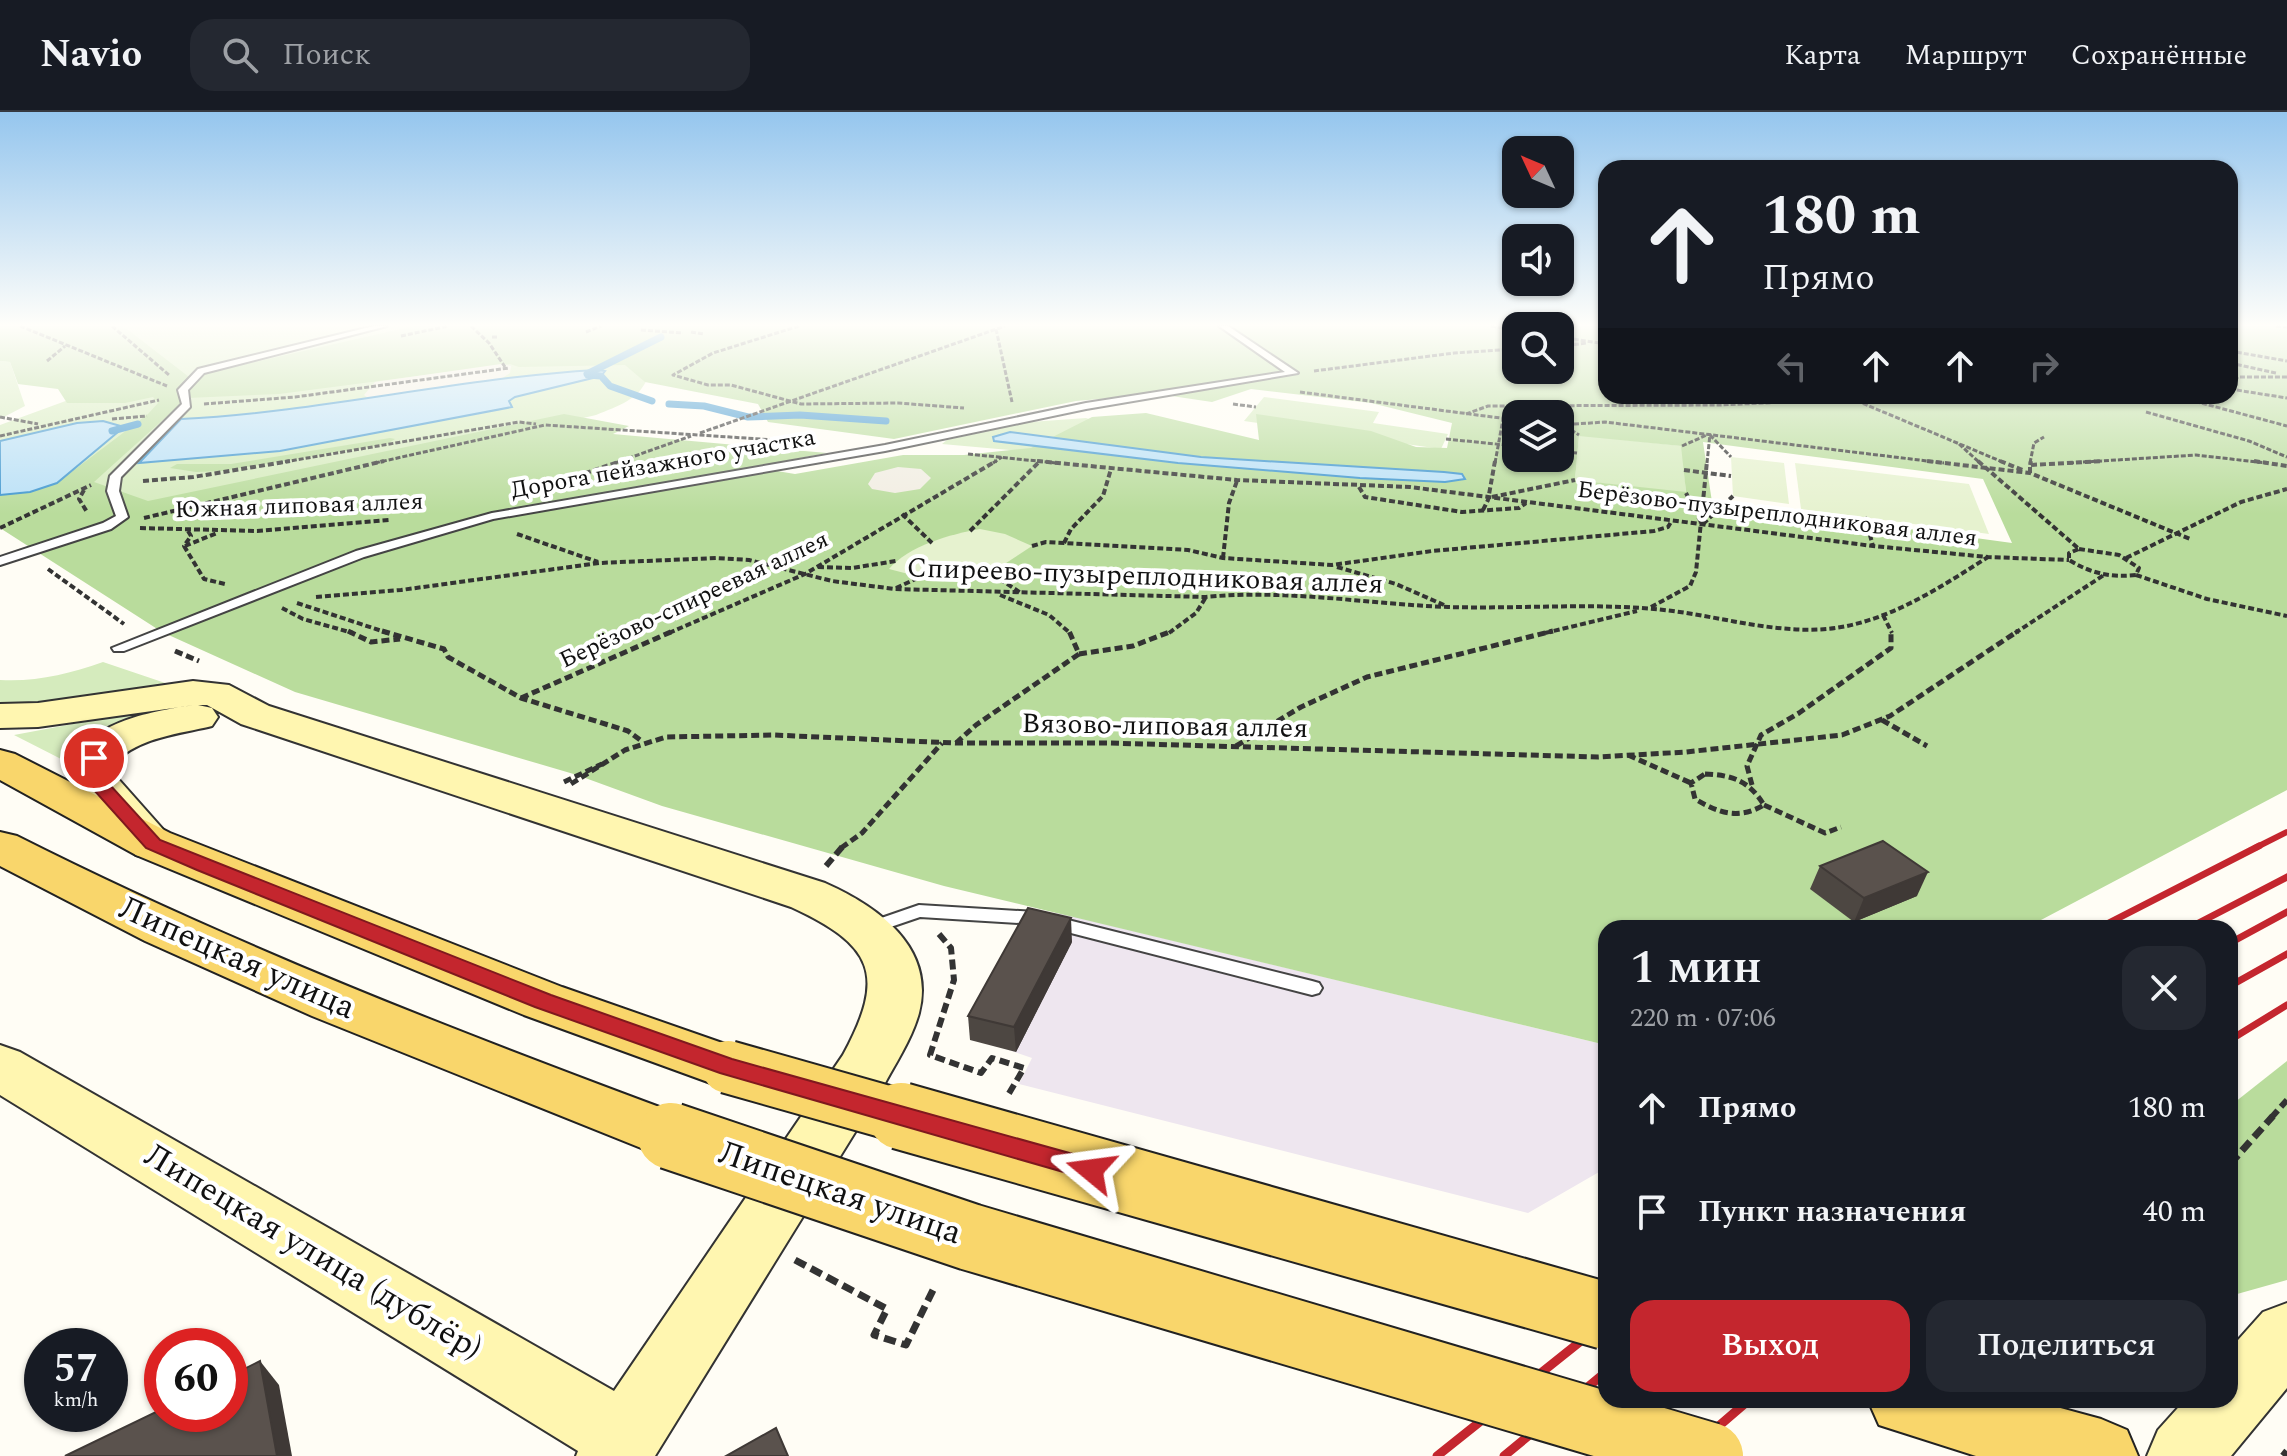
<!DOCTYPE html>
<html lang="ru">
<meta charset="utf-8">
<style>
body{margin:0;font-family:Spectral,serif;background:#242831;color:#f1f3f6;height:100vh;display:flex;flex-direction:column;font-size:30px;white-space:nowrap}
*{box-sizing:border-box;margin:0}
p{font-size:26px;color:#9ea1a6}
.icon{flex:none;width:44px;height:44px;fill:none;stroke:currentColor;stroke-width:2;stroke-linecap:round;stroke-linejoin:round}
.map{position:relative;flex:1;overflow:hidden}
.side{position:absolute;left:1598px;top:808px;width:640px;height:488px;display:flex;flex-direction:column;background:#171b24;border-radius:24px;box-shadow:0 2px 6px #0004}
.side>*{flex:none}
.hud{position:absolute;left:1598px;top:48px;width:640px;height:244px;border-radius:24px;box-shadow:0 2px 6px #0004;background:#171b24;color:#f1f3f6;overflow:hidden}
.needle{width:52px;rotate:314deg}
.controls{position:absolute;left:1502px;top:24px;display:grid;gap:16px}
.controls a{display:grid;place-items:center;width:72px;height:72px;border-radius:16px;background:#171b24;box-shadow:0 2px 6px #0004;font-size:40px}
.speed{position:absolute;left:24px;top:1216px;display:flex;gap:16px;font-size:40px;font-weight:700;text-align:center}
.speed>*{display:grid;place-content:center;width:104px;height:104px;border-radius:50%;background:#171b24;box-shadow:0 2px 6px #0004;line-height:1}
.speed small{font-size:20px;font-weight:400}
.speed .limit{border:12px solid #d22;background:#fff;color:#111}
.pin{position:absolute;display:grid;place-items:center;width:68px;height:68px;color:#fff;margin:-34px;border:4px solid #fff;border-radius:50%;box-shadow:0 2px 8px #0007}
.me{position:absolute;width:88px;margin:-44px;rotate:286deg;stroke-linejoin:round;filter:drop-shadow(0 0 6px #0008)}
.turn{display:flex;align-items:center;gap:28px;height:168px;padding:0 32px;font-size:36px}
.turn .icon{width:104px;height:104px;stroke-width:2.5}
.turn b{display:block;font-size:56px;line-height:68px}
.lanes{display:flex;align-items:center;height:76px;padding:0 32px;background:#0003;justify-content:center;gap:40px;direction:ltr}
.lanes .off{opacity:.35}
.round{display:grid;place-items:center;flex:none;width:84px;height:84px;border-radius:24px;background:#242831}
.head{display:flex;align-items:center;justify-content:space-between;height:136px;padding:0 32px}
h1{font-size:48px;font-weight:600;line-height:60px}
.action{display:flex;gap:16px;margin-top:auto;padding:16px 32px}
.action a{flex:1;height:92px;border-radius:24px;background:#c4262e;color:#fff;font-size:32px;font-weight:600;line-height:92px;text-align:center}
.action a+a{background:#242831;color:#f1f3f6}
ul{padding:0;list-style:none}
li{display:flex;align-items:center;gap:24px;height:104px;padding:0 32px}
li div{flex:1}
li b{display:block;font-size:30px}
li em{font-style:normal}
header{display:flex;align-items:center;gap:48px;box-sizing:border-box;height:112px;padding:0 40px;background:#171b24;border-bottom:2px solid #363941}
header strong{font-size:38px}
nav{display:flex;gap:44px;margin-inline-start:auto;font-size:28px}
.search{width:560px;height:72px;background:#242831;display:flex;align-items:center;gap:20px;box-sizing:border-box;padding:0 28px;border-radius:24px;color:#9ea1a6;font-size:30px}
.map>svg:first-child{display:block}
</style>
<header>
<strong>Navio</strong>
<div class="search"><svg class="icon" aria-label="search" viewBox="0 0 24 24"><circle cx="10" cy="10" r="6"/><path d="M15 15l6 6"/></svg>Поиск</div>
<nav><a>Карта</a><a>Маршрут</a><a>Сохранённые</a></nav>
</header>
<div class="map">
<svg width="2287" height="1344" viewBox="0 0 2287 1344">
<rect width="100%" height="100%" fill="#fffdf5"/>
<polygon fill="#eee6ef" points="1055,800 1606,933 1606,1056 1528,1101 1019,972 1032,946 988,931"/>
<g fill="#d5ebbd">
<path d="M0,214H766L648,265C639,288 618,294 596,303L363,357L0,416V313L112,272Z"/>
<polygon points="0,249 10,250 25,294 0,307"/>
<polygon points="1264,285 1379,300 1373,311 1448,322 1441,337 1244,309"/>
<polygon points="1086,306 1095,309 1044,341 942,332 947,328 1030,310"/>
<polygon points="1579,323 1682,334 1686,381 1575,368"/>
<path d="M103,550L177,575L37,593L0,594V568C37,570 68,562 103,550Z"/>
<polygon points="185,591 201,596 92,628 65,649 14,623"/>
</g>
<g fill="#b9dc9c" fill-rule="evenodd">
<path d="M0,214H123L189,265L414,214H1606V284H2230V214H2287V678L2026,816H1606V933L944,774L662,694L577,663L295,580L162,520L0,416V383L30,380L57,371L148,302L158,291L153,285L125,291H67L58,277L18,272L10,250L0,249ZM1516,214H1560V258H1516ZM510,252L519,255L625,253L645,270L758,292L768,310L894,327L1076,289L1158,282L1212,290L1251,277L1371,291L1452,311L1447,336L1416,335L1371,319L1256,302L1259,328L1146,301L1092,305L1031,336L964,343H903L795,362L753,355L827,341L613,322L629,314L564,302L148,389L94,370L187,286L279,282ZM1516,302H1560V346H1516ZM1579,324L1681,334L1686,380L1575,368ZM1703,330L1983,367L2012,431L1712,390Z"/>
<polygon points="390,326 395,327 387,332 222,359 196,360 170,356 177,352 231,352"/>
<polygon points="2287,949 2287,1168 2230,1184 2230,994"/>
</g>
<g fill="#e6f2cf">
<polygon points="1731,345 1784,351 1789,392 1733,384"/>
<polygon points="1795,351 1969,372 1989,422 1801,397"/>
<path d="M980,417L1005,422L1032,434L980,468L920,465L889,457C908,434 951,422 980,417Z"/>
</g>
<g fill="#f1ede2">
<polygon points="501,252 511,254 510,261 495,271 372,289 364,283 375,270"/>
<polygon points="898,355 921,357 931,366 920,377 895,381 872,377 868,372 875,361"/>
</g>
<g fill="#b9e0f7" stroke="#3f96cf" stroke-width="2">
<path d="M596,258L605,259L601,264L515,285L509,289L512,295L280,339L139,351L181,307C321,300 457,266 596,258Z"/>
<polygon points="103,309 124,315 57,371 30,380 0,383 0,329 77,311"/>
<polygon points="1010,320 1201,345 1444,360 1462,362 1465,367 1445,370 1360,366 1178,351 994,329 993,325"/>
</g>
<g fill="none" stroke-linecap="round" stroke-linejoin="round">
<g stroke="#3f96cf" stroke-width="7">
<polyline points="587,262 661,225"/>
<polyline points="588,263 601,264 610,274 652,289"/>
<polyline points="669,292 704,294 748,305 800,303 886,309"/>
<polyline points="112,319 138,312"/>
</g>
<g stroke="#444" stroke-width="4">
<g id="lane">
<polygon points="374,214 387,214 204,261 188,278 190,295 121,365 119,379 128,405 111,417 0,453 0,445 103,411 116,404 107,379 110,364 182,292 178,278 198,257"/>
<polygon points="1219,214 1228,214 1298,261 1086,297 885,339 493,407 364,445 124,539 114,539 112,536 356,439 492,401 885,333 1086,291 1285,260"/>
<polygon points="919,793 1036,800 1312,869 1319,871 1322,876 1319,881 1312,883 1036,812 920,805 870,822 864,820 861,816 864,812"/>
</g>
</g>
<g stroke="#333" stroke-width="4">
<g id="secondary">
<path d="M193,569L229,573L269,594L825,771C877,794 936,835 919,901C912,927 895,952 883,975L655,1344H576L578,1339L0,983V933L20,940L614,1279L843,943C887,862 873,833 791,795L241,612L207,593H198L212,596L218,605L212,614C179,622 140,625 115,650L113,661L176,732L170,743L153,747L136,743L76,672L69,663C78,611 152,599 195,593L38,615L0,616V592L38,591Z"/>
<polygon points="2287,1191 2287,1276 2231,1344 2147,1344 2158,1318 2185,1288 2230,1288 2230,1237 2263,1200"/>
</g>
</g>
<g stroke="#222" stroke-width="4">
<g id="primary">
<polygon points="0,638 15,642 170,721 562,875 748,940 756,955 748,970 728,977 708,970 524,903 136,743 0,668"/>
<path d="M0,720L17,724C235,834 462,922 692,1007L701,1024L692,1041L671,1048L312,904L145,829L0,754Z"/>
<polygon points="1868,1288 2031,1288 2101,1307 2127,1318 2138,1344 1976,1344 1879,1313"/>
</g>
</g>
<g stroke="#333" stroke-width="3" stroke-dasharray="5 2" stroke-linecap="butt">
<polyline points="20,214 167,274"/>
<polyline points="112,214 169,263"/>
<polyline points="471,214 489,231 505,255"/>
<polyline points="799,214 713,241 673,263 708,273 731,273 801,292 898,291 964,296"/>
<polyline points="1491,214 1516,218"/>
<polyline points="2276,214 2287,215"/>
<polyline points="996,217 1012,290"/>
<polyline points="641,218 683,221"/>
<polyline points="586,220 601,214"/>
<polyline points="691,220 704,222"/>
<polyline points="401,224 448,214"/>
<polyline points="492,225 499,225"/>
<polyline points="1560,225 1606,232"/>
<polyline points="1560,234 1587,231"/>
<polyline points="2230,239 2287,249"/>
<polyline points="47,249 65,234"/>
<polyline points="2230,251 2276,261"/>
<polyline points="1314,259 1454,241 1516,237"/>
<polyline points="2230,274 2238,265 2287,265"/>
<polyline points="2230,277 2287,286"/>
<polyline points="1300,280 1516,308"/>
<polyline points="2175,284 2287,314"/>
<polyline points="1850,286 2005,351"/>
<polyline points="204,292 295,285 509,256"/>
<polyline points="1233,292 1256,295"/>
<polyline points="2146,300 2249,329 2287,345"/>
<polyline points="1466,302 1488,294 1720,293 1851,287"/>
<polyline points="0,305 38,312"/>
<polyline points="112,307 147,304"/>
<polyline points="1560,313 1605,310 1944,351"/>
<polyline points="1565,314 1579,323"/>
<polyline points="700,321 1005,214"/>
<polyline points="1710,323 1731,345"/>
<polyline points="0,324 159,288"/>
<polyline points="1446,327 1516,334"/>
<polyline points="1959,332 1980,351"/>
<polyline points="1682,334 1709,322"/>
<polyline points="1560,339 1577,341"/>
<polyline points="968,342 1057,351"/>
<polyline points="278,351 519,310 536,312"/>
<polyline points="375,351 545,313 791,329"/>
<polyline points="615,351 691,324"/>
<polyline points="993,351 1002,345"/>
<polyline points="1495,351 1503,307"/>
<polyline points="1707,351 1710,322"/>
<polyline points="2030,351 2034,331 2044,325"/>
<polyline points="2069,351 2196,343 2266,351"/>
</g>
<g stroke="#333" stroke-width="4" stroke-dasharray="6 3" stroke-linecap="butt">
<polyline points="1037,349 1237,368 1410,375 1873,434 1988,445 2069,448"/>
<polyline points="1927,349 2030,361 2190,427"/>
<polyline points="1978,349 2079,437"/>
<polyline points="2000,349 2025,359"/>
<polyline points="2254,349 2287,354"/>
<polyline points="2030,353 2031,349"/>
<polyline points="1684,358 1731,364"/>
<polyline points="2030,361 2030,353 2103,349"/>
<polyline points="568,367 621,349"/>
<polyline points="143,369 193,365 290,349"/>
<polyline points="1359,375 1365,385 1462,400 1519,396 1526,391"/>
<polyline points="84,378 79,387 87,400"/>
<polyline points="1686,381 1702,412"/>
<polyline points="1492,385 1575,368"/>
<polyline points="1483,398 1488,388 1495,349"/>
<polyline points="902,402 932,431"/>
<polyline points="1865,405 1873,434"/>
<polyline points="144,406 384,349"/>
<polyline points="1703,412 1733,384"/>
<polyline points="0,416 91,373"/>
<polyline points="140,416 257,419 389,408"/>
<polyline points="188,419 191,424 184,434 204,467 225,472"/>
<polyline points="970,419 1040,349"/>
<polyline points="517,422 598,450"/>
<polyline points="1064,431 1071,417 1103,384 1111,357"/>
<polyline points="185,434 217,421"/>
<polyline points="1032,434 1046,430 1188,438 1223,446 1332,453 1432,439 1654,419 1668,415 1671,410"/>
<path d="M2079,437L2119,443L2139,456L2136,463C2111,466 2090,461 2069,448V441Z"/>
<polyline points="1223,446 1229,391 1237,369"/>
<polyline points="2126,446 2241,390 2287,377"/>
<polyline points="818,455 852,456 896,449"/>
<polyline points="1337,455 1396,472 1444,493"/>
<polyline points="48,457 124,512"/>
<polyline points="992,462 1021,481"/>
<polyline points="2136,463 2207,487 2287,504"/>
<polyline points="896,476 920,465"/>
<polyline points="1000,483 1049,503 1070,521"/>
<path d="M316,485L401,478L599,451L716,446L749,448L832,469L895,477L1206,485C1287,477 1367,492 1448,495C1517,497 1586,491 1654,497C1717,502 1784,527 1847,514C1899,503 1944,473 1988,445"/>
<polyline points="297,491 388,521"/>
<polyline points="1651,495 1690,474 1696,460 1707,349"/>
<polyline points="282,496 303,507 353,521"/>
<polyline points="1883,503 1892,521"/>
<polyline points="669,521 805,462 996,349"/>
<polyline points="1169,521 1196,501 1206,485"/>
<polyline points="1545,521 1637,499"/>
<polyline points="2015,521 2104,463"/>
</g>
<g stroke="#333" stroke-width="5" stroke-dasharray="8 4" stroke-linecap="butt">
<polyline points="348,519 371,530 400,527"/>
<polyline points="382,519 444,537 448,545 521,586 628,619 643,630"/>
<polyline points="175,539 199,549"/>
<polyline points="1079,542 1133,534 1172,519"/>
<polyline points="521,586 673,519"/>
<polyline points="1882,608 1927,634"/>
<polyline points="956,631 976,613 1079,542 1069,519"/>
<polyline points="1236,634 1301,595 1367,565 1553,519"/>
<polyline points="1628,643 1691,671"/>
<path d="M1705,662C1733,663 1749,669 1764,693C1738,708 1719,701 1695,687L1691,671Z"/>
<polyline points="564,670 602,652"/>
<polyline points="571,672 625,638 666,625 773,623 955,631 1109,631 1598,645 1686,640 1842,623 1890,604 2018,519"/>
<polyline points="1752,673 1747,654 1761,623 1799,601 1891,536 1891,519"/>
<polyline points="1764,693 1825,721 1841,715"/>
<polyline points="841,736 862,721 942,631"/>
</g>
<g stroke="#333" stroke-width="6" stroke-dasharray="10 5" stroke-linecap="butt">
<polyline points="826,754 843,734"/>
<polyline points="939,822 951,836 954,868 930,943 981,961 992,946 1024,956 1008,983"/>
<polyline points="2271,1006 2287,988"/>
</g>
<g stroke="#333" stroke-width="7" stroke-dasharray="12 6" stroke-linecap="butt">
<polyline points="2230,1052 2273,1004"/>
<polyline points="795,1148 887,1197 874,1223 906,1233 934,1176"/>
<polyline points="2283,1344 2287,1339"/>
</g>
<use href="#lane" fill="#fff" fill-rule="evenodd"/>
<use href="#secondary" fill="#fff6b0" fill-rule="evenodd"/>
<use href="#primary" fill="#f9d66b" fill-rule="evenodd"/>
<polyline stroke="#c4262e" stroke-width="6" points="2255,736 2287,720"/>
<g stroke="#c4262e" stroke-width="7">
<polyline points="2099,816 2259,734"/>
<polyline points="2189,816 2287,765"/>
<polyline points="2230,831 2287,800"/>
<polyline points="2230,874 2287,842"/>
<polyline points="2230,928 2287,893"/>
</g>
<g stroke="#c4262e" stroke-width="9">
<polyline points="1437,1344 1606,1209"/>
<polyline points="1504,1344 1606,1260"/>
<polyline points="1601,1344 1665,1288"/>
<polyline points="1684,1344 1749,1288"/>
</g>
<g stroke="#222" stroke-width="56" stroke-linecap="butt">
<polyline id="primary-bridge-far1" points="728,955 908,1006"/>
</g>
<g stroke="#222" stroke-width="70" stroke-linecap="butt">
<g id="primary-bridge">
<polyline points="901,1004 1606,1204"/>
<polyline points="671,1024 970,1125 1710,1344"/>
</g>
</g>
<use href="#primary-bridge-far1" stroke="#f9d66b" stroke-width="52"/>
<use href="#primary-bridge" stroke="#f9d66b" stroke-width="66"/>
</g>
<g fill="#4d4742">
<polygon points="1820,754 1917,784 1854,810 1810,777"/>
<polygon points="1072,830 1016,940 970,928 968,904"/>
</g>
<g fill="#3f3936">
<polygon points="1928,760 1917,784 1854,810 1864,786"/>
<polygon points="1071,806 1072,830 1016,940 1014,915"/>
<polygon points="260,1249 279,1273 292,1344 277,1344"/>
</g>
<g fill="#5a524d" stroke="#3f3936" stroke-width="2">
<polygon points="1883,729 1928,760 1864,786 1820,754"/>
<polygon points="1028,796 1071,806 1014,915 968,904"/>
<polygon points="260,1249 277,1344 65,1344 162,1297 162,1302 230,1302 230,1264"/>
<polygon points="776,1316 788,1344 726,1344"/>
</g>
<linearGradient id="sky" x2="0" y2="1"><stop stop-color="#95c6ee"/><stop offset="0.53" stop-color="#fffefa"/><stop offset="1" stop-color="#fffefa" stop-opacity="0"/></linearGradient>
<rect width="2287" height="402" fill="url(#sky)"/>
<polygon fill="#c4262e" stroke="#7f191e" stroke-width="2" points="94,640 103,646 100,662 160,728 551,883 732,947 1091,1047 1100,1050 1104,1058 1100,1065 1091,1068 720,961 535,895 197,758 146,736 84,667 82,663 86,646"/>
<g text-anchor="middle" dominant-baseline="central" stroke-width="8" stroke-linejoin="round" paint-order="stroke">
<g font-size="24" fill="#111" stroke="#fff">
<text transform="translate(663 352) rotate(-10)">Дорога пейзажного участка</text>
<text transform="translate(299 394) rotate(-2)">Южная липовая аллея</text>
<text transform="translate(1777 402) rotate(7)">Берёзово-пузыреплодниковая аллея</text>
<text transform="translate(694 488) rotate(-25)">Берёзово-спиреевая аллея</text>
</g>
<g font-size="28" fill="#111" stroke="#fff">
<text transform="translate(1145 464) rotate(2)">Спиреево-пузыреплодниковая аллея</text>
<text transform="translate(1165 614) rotate(1)">Вязово-липовая аллея</text>
</g>
<g font-size="34" fill="#111" stroke="#fff">
<text transform="translate(237 846) rotate(24)">Липецкая улица</text>
<text transform="translate(840 1081) rotate(19)">Липецкая улица</text>
<text transform="translate(313 1140) rotate(31)">Липецкая улица (дублёр)</text>
</g>
</g>
</svg>
<div class="controls">
<a><svg class="needle" viewBox="-14 -14 28 28"><path d="M0-13l5 13h-10z" fill="#e53935"/><path d="M0 13l5-13h-10z" fill="#9ea1a6"/></svg></a>
<a><svg class="icon" aria-label="sound" viewBox="0 0 24 24"><path d="M4 9h4l5-4v14l-5-4H4zM17 9q2 3 0 6"/></svg></a>
<a><svg class="icon" aria-label="search" viewBox="0 0 24 24"><circle cx="10" cy="10" r="6"/><path d="M15 15l6 6"/></svg></a>
<a><svg class="icon" aria-label="layers" viewBox="0 0 24 24"><path d="M12 4l9 5-9 5-9-5zM3 14l9 5 9-5"/></svg></a>
</div>
<div class="speed"><div>57<small>km/h</small></div><div class="limit">60</div></div>
<div class="pin" style="left:94px;top:646px;background:#d93025"><svg class="icon" aria-label="arrive" viewBox="0 0 24 24"><path d="M6 21V4h12l-3 4 3 4H6"/></svg></div>
<svg class="me" style="left:1091px;top:1058px" viewBox="-20 -20 40 40"><path d="M0-17L14 15 0 8-14 15z" fill="#c4262e" stroke="#fff" stroke-width="4"/></svg>
<div class="hud">
<div class="turn"><svg class="icon" aria-label="ahead" viewBox="0 0 24 24"><path d="M12 20V5M6 11l6-6 6 6"/></svg><div><b>180 m</b>Прямо</div></div>
<div class="lanes"><svg class="icon off" aria-label="left" viewBox="0 0 24 24"><path d="M17 20v-9H6M10 6l-5 5 5 5"/></svg><svg class="icon" aria-label="ahead" viewBox="0 0 24 24"><path d="M12 20V5M6 11l6-6 6 6"/></svg><svg class="icon" aria-label="ahead" viewBox="0 0 24 24"><path d="M12 20V5M6 11l6-6 6 6"/></svg><svg class="icon off" aria-label="right" viewBox="0 0 24 24"><path d="M7 20v-9h11M14 6l5 5-5 5"/></svg></div>
</div>
<section class="side">
<div class="head"><div><h1>1 мин</h1><p>220 m · 07:06</p></div><a class="round"><svg class="icon" aria-label="close" viewBox="0 0 24 24"><path d="M6 6l12 12M18 6L6 18"/></svg></a></div>
<ul>
<li><svg class="icon" aria-label="ahead" viewBox="0 0 24 24"><path d="M12 20V5M6 11l6-6 6 6"/></svg><div><b>Прямо</b></div><em>180 m</em></li>
<li><svg class="icon" aria-label="arrive" viewBox="0 0 24 24"><path d="M6 21V4h12l-3 4 3 4H6"/></svg><div><b>Пункт назначения</b></div><em>40 m</em></li>
</ul>
<div class="action"><a>Выход</a><a>Поделиться</a></div>
</section>
</div>
